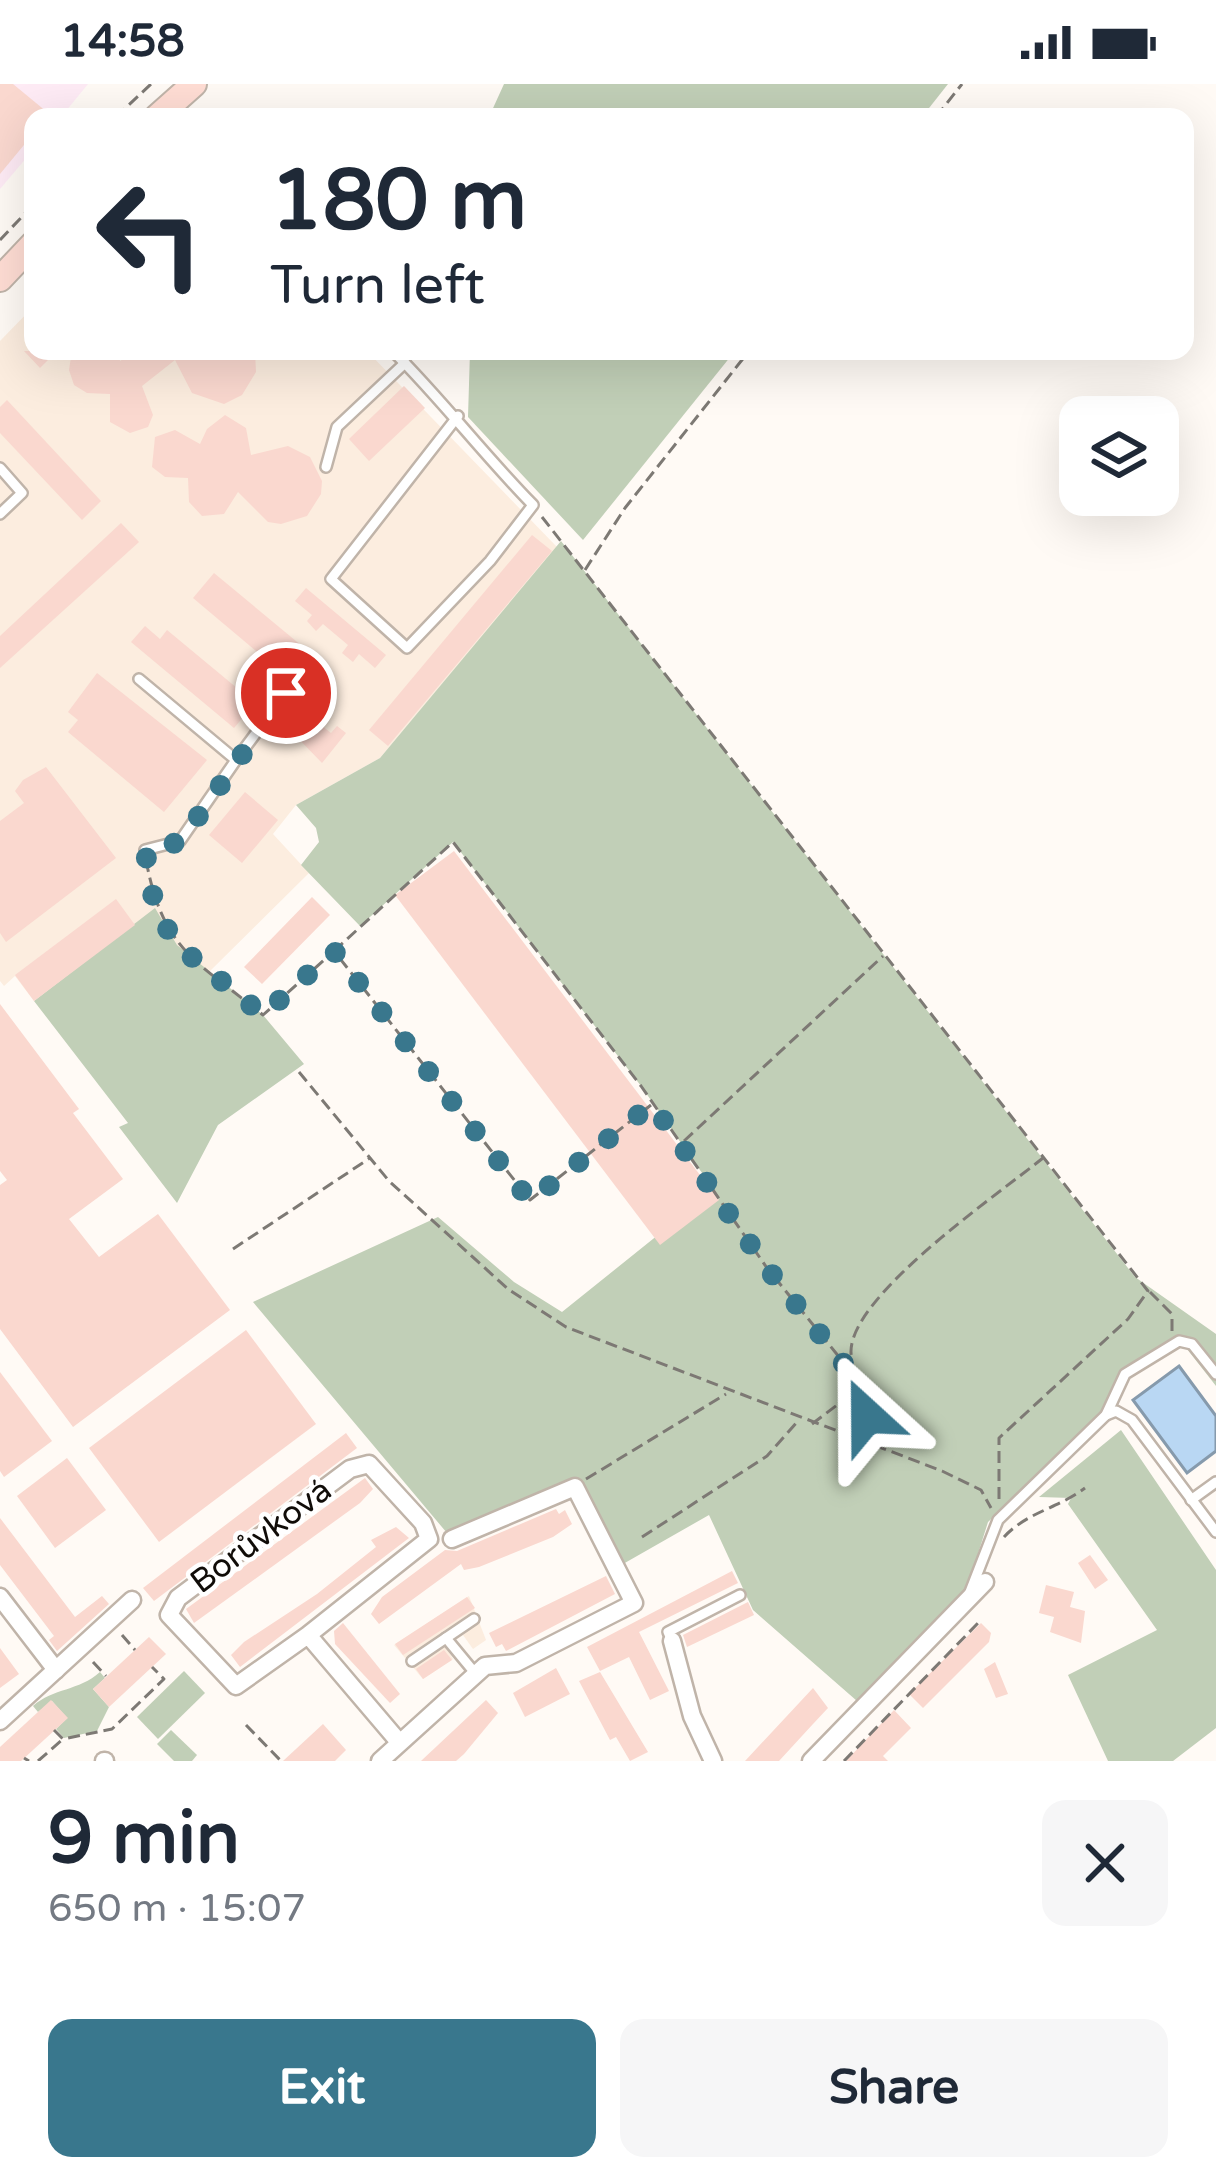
<!DOCTYPE html>
<meta charset="utf-8">
<style>
body{margin:0;font-family:"Varela Round",sans-serif;background:#f6f6f7;color:#1f2937;height:100vh;display:flex;flex-direction:column;font-size:45px;white-space:nowrap}
*{box-sizing:border-box;margin:0}
p{font-size:39px;color:#747a83}
.icon{flex:none;width:66px;height:66px;fill:none;stroke:currentColor;stroke-width:2;stroke-linecap:round;stroke-linejoin:round}
.map{position:relative;height:1677px;overflow:hidden}
.side{display:flex;flex-direction:column;background:#fff;flex:1}
.side>*{flex:none}
.banner{position:absolute;left:24px;top:24px;width:1170px;height:252px;border-radius:24px;box-shadow:0 12px 48px #0002;background:#fff;color:#1f2937;overflow:hidden}
.fabs{position:absolute;left:1059px;top:312px;display:grid;gap:24px}
.fabs a{display:grid;place-items:center;width:120px;height:120px;border-radius:24px;background:#fff;box-shadow:0 12px 48px #0002;font-size:60px}
.pin{position:absolute;display:grid;place-items:center;width:102px;height:102px;color:#fff;margin:-51px;border:6px solid #fff;border-radius:50%;box-shadow:0 3px 12px #0007}
.me{position:absolute;width:132px;margin:-66px;rotate:336deg;stroke-linejoin:round;filter:drop-shadow(0 0 9px #0008)}
.turn{display:flex;align-items:center;gap:42px;height:252px;padding:0 48px;font-size:54px}
.turn .icon{width:156px;height:156px;stroke-width:2.5}
.turn b{display:block;font-size:84px;line-height:102px}
.round{display:grid;place-items:center;flex:none;width:126px;height:126px;border-radius:24px;background:#f6f6f7}
.head{display:flex;align-items:center;justify-content:space-between;height:204px;padding:0 48px}
h1{font-size:72px;font-weight:800;line-height:90px}
.button{display:flex;gap:24px;margin-top:auto;padding:24px 48px}
.button a{flex:1;height:138px;border-radius:24px;background:#39778d;color:#fff;font-size:48px;font-weight:800;line-height:138px;text-align:center}
.button a+a{background:#f6f6f7;color:#1f2937}
.status{display:flex;justify-content:space-between;align-items:center;height:84px;padding:0 60px;background:#fff;direction:ltr}
.status svg{height:33px;fill:currentColor}
.map>svg:first-child{display:block}
</style>
<div class="status"><b>14:58</b><svg viewBox="0 0 49 12"><path d="M0 12V9h3v3zM5 12V6h3v6zM10 12V3h3v9zM15 12V0h3v12zM26 1h20v11H26zM47 4h2v5h-2z"/></svg></div>
<div class="map">
<svg width="1216" height="1677" viewBox="0 0 1216 1677">
<rect width="100%" height="100%" fill="#fffaf5"/>
<g fill="#fceddf">
<polygon points="33,223 33,267 367,267 557,463 380,674 296,721 273,750 309,789 207,890 177,861 155,825 34,917 15,892 4,902 0,897 0,257"/>
<polygon points="469,1512 486,1556 473,1565 463,1551 446,1563 453,1575 423,1595 394,1561"/>
</g>
<polygon fill="#feebf5" points="0,0 88,0 61,33 33,33 33,66 0,105"/>
<g fill="#c1cfb7">
<polygon points="504,0 948,0 922,33 489,33"/>
<polygon points="470,267 735,267 583,456 468,333"/>
<polygon points="561,457 1135,1193 1216,1250 1216,1302 1187,1265 1170,1258 1125,1290 1101,1330 988,1438 965,1511 857,1617 753,1526 709,1431 616,1484 574,1404 452,1455 253,1218 438,1133 514,1198 562,1228 714,1106 641,1002 453,758 360,842 301,781 319,758 316,744 296,721 380,674"/>
<polygon points="155,824 177,861 263,931 304,980 218,1041 177,1119 119,1043 128,1039 34,917"/>
<polygon points="1121,1346 1216,1486 1216,1644 1173,1677 1108,1677 1068,1591 1157,1546 1068,1420 1071,1414 1039,1413"/>
<polygon points="184,1587 205,1609 158,1655 137,1633"/>
<path d="M100,1588L105,1594L93,1605L109,1623L97,1647L64,1654L56,1645L67,1634L52,1617L38,1628L33,1622C53,1604 79,1607 100,1588Z"/>
<polygon points="171,1646 197,1671 192,1677 174,1677 157,1660"/>
</g>
<polygon fill="#b9d7f3" stroke="#869aac" stroke-width="3" points="1179,1282 1216,1332 1216,1367 1187,1389 1133,1316"/>
<g fill="#fad8cf">
<polygon points="0,0 13,0 53,33 33,33 33,50 0,90"/>
<polygon points="24,267 57,267 40,284"/>
<polygon points="72,267 107,267 121,277 123,267 255,267 256,288 242,311 224,320 192,309 175,276 142,302 153,331 148,343 130,349 110,338 110,310 87,309 74,301 69,286"/>
<polygon points="404,302 425,324 369,377 349,355"/>
<polygon points="7,316 101,417 82,436 0,349 0,323"/>
<polygon points="225,331 246,344 251,371 288,362 310,373 322,397 321,410 307,432 281,440 268,438 238,408 224,430 202,432 189,418 188,394 165,393 152,383 155,353 175,346 200,360 207,345"/>
<polygon points="121,439 139,458 0,584 0,552"/>
<polygon points="532,451 552,467 388,662 369,646"/>
<polygon points="214,489 302,562 281,588 193,514"/>
<polygon points="306,504 386,571 375,584 359,570 353,578 342,569 348,561 323,540 316,547 307,537 312,531 295,517"/>
<polygon points="145,542 160,555 167,546 255,619 234,644 131,558"/>
<polygon points="97,589 207,676 164,728 68,648 78,636 68,628"/>
<polygon points="307,630 331,649 337,642 346,649 322,679 293,649"/>
<polygon points="46,683 116,774 6,858 0,849 0,737 24,719 15,707 23,696"/>
<polygon points="245,708 278,736 242,779 209,751"/>
<polygon points="454,767 719,1116 660,1161 395,811"/>
<polygon points="312,813 330,831 262,900 244,883"/>
<polygon points="116,815 135,841 34,917 15,891"/>
<polygon points="0,920 79,1025 73,1029 123,1095 69,1135 99,1173 158,1130 230,1226 73,1343 0,1245 0,1101 7,1096 0,1087"/>
<polygon points="246,1246 316,1340 159,1458 89,1364"/>
<polygon points="0,1288 52,1357 4,1393 0,1387"/>
<polygon points="346,1349 357,1364 154,1517 143,1504"/>
<polygon points="67,1374 106,1426 55,1464 17,1412"/>
<polygon points="365,1394 373,1405 360,1419 194,1539 186,1525"/>
<polygon points="556,1425 559,1430 565,1426 572,1440 553,1453 479,1483 464,1486 461,1480 379,1540 371,1530 382,1513 445,1466 457,1467"/>
<polygon points="0,1434 75,1533 102,1512 109,1520 57,1567 49,1556 54,1552 0,1481"/>
<polygon points="396,1443 409,1454 240,1583 231,1571 244,1558 317,1510 376,1463 371,1456"/>
<polygon points="1090,1471 1108,1496 1095,1505 1078,1479"/>
<polygon points="732,1487 738,1499 639,1548 669,1607 650,1616 629,1573 600,1587 587,1563"/>
<polygon points="606,1492 615,1510 506,1567 502,1560 496,1563 489,1549"/>
<polygon points="1046,1501 1074,1508 1070,1523 1085,1527 1081,1559 1050,1548 1054,1533 1039,1529"/>
<polygon points="467,1513 475,1524 403,1571 395,1560"/>
<polygon points="748,1518 754,1531 687,1563 683,1551"/>
<polygon points="343,1539 400,1610 390,1619 335,1560 334,1547"/>
<polygon points="981,1539 991,1549 989,1558 923,1624 909,1610"/>
<polygon points="149,1553 166,1570 109,1623 93,1605"/>
<polygon points="0,1564 19,1590 0,1604"/>
<polygon points="444,1566 452,1576 423,1595 416,1585"/>
<polygon points="995,1578 1008,1610 996,1614 984,1585"/>
<polygon points="556,1584 570,1610 525,1633 513,1609"/>
<polygon points="600,1588 648,1668 630,1677 616,1653 610,1656 579,1597"/>
<polygon points="813,1604 828,1624 813,1640 779,1677 745,1677"/>
<polygon points="51,1616 68,1634 21,1677 0,1677 0,1663"/>
<polygon points="486,1616 498,1629 464,1670 456,1677 421,1677"/>
<polygon points="894,1626 911,1644 883,1672 888,1677 846,1677"/>
<polygon points="323,1640 346,1666 335,1677 283,1677"/>
</g>
<g fill="none" stroke-linecap="round" stroke-linejoin="round">
<g stroke="#c0b4a9" stroke-width="14">
<g id="lane">
<path d="M393,267C443,317 483,370 533,421L490,477L407,564L331,495L458,332"/>
<polyline points="326,383 337,343 405,279"/>
<polyline points="0,384 22,409 0,430"/>
<polyline points="139,595 236,676 180,757 145,766"/>
<polyline points="236,676 310,576"/>
<polyline points="1106,1331 1116,1327 1132,1336 1216,1448"/>
<polyline points="1191,1416 1216,1398"/>
<polyline points="970,1508 998,1436 1106,1331 1125,1290 1179,1257 1192,1260 1216,1290"/>
<polyline points="446,1554 475,1589"/>
<polyline points="672,1557 668,1548 740,1511"/>
<polyline points="412,1577 474,1535"/>
</g>
</g>
<g stroke="#c0b4a9" stroke-width="21">
<g id="street">
<polyline points="0,1513 56,1586"/>
<polyline points="308,1551 429,1455 423,1439 369,1380 350,1385 178,1514 169,1531 236,1602 308,1551 399,1658"/>
<polyline points="672,1557 692,1632 713,1677"/>
<polyline points="0,1637 132,1516"/>
<polyline points="104,1677 105,1677"/>
<polyline points="380,1677 485,1582 516,1579 634,1519 575,1403 452,1455"/>
<polyline points="811,1677 985,1498"/>
</g>
</g>
<g stroke="#c0b4a9" stroke-width="28">
<g id="secondary">
<polyline points="157,33 194,0"/>
<polyline points="0,195 33,160"/>
</g>
</g>
<g stroke="#7d7974" stroke-width="3" stroke-dasharray="12 6" stroke-linecap="butt">
<polyline points="116,33 151,0"/>
<polyline points="936,33 962,0"/>
<polyline points="0,156 33,121"/>
<polyline points="542,433 1148,1207 1128,1235 999,1354 999,1417"/>
<polyline points="585,486 625,424 749,267"/>
<path d="M146,776C163,867 196,876 263,931L334,867L530,1116L651,1021"/>
<polyline points="334,867 453,758 641,1002 767,1184 857,1295"/>
<polyline points="299,988 389,1097 508,1205 566,1243 942,1387 981,1406 991,1424"/>
<polyline points="684,1057 883,872"/>
<polyline points="233,1165 370,1074"/>
<polyline points="1150,1208 1172,1230 1172,1249"/>
<polyline points="812,1340 857,1306"/>
<path d="M869,1359C867,1328 852,1299 851,1268C850,1212 997,1111 1043,1074"/>
<polyline points="586,1395 726,1310"/>
<polyline points="642,1453 767,1372 798,1337"/>
<path d="M1004,1453C1027,1428 1059,1424 1085,1404"/>
<polyline points="122,1551 135,1566"/>
<polyline points="93,1578 106,1592"/>
<polyline points="246,1641 281,1677"/>
<polyline points="54,1646 63,1655 112,1645 164,1595 152,1583"/>
<polyline points="24,1674 29,1677"/>
<polyline points="38,1677 62,1656"/>
<polyline points="844,1677 980,1537"/>
</g>
<use href="#lane" stroke="#fff" stroke-width="9"/>
<use href="#street" stroke="#fff" stroke-width="16"/>
<use href="#secondary" stroke="#ffddd4" stroke-width="24"/>
</g>
<g fill="none" stroke-linecap="round" stroke-linejoin="round">
<polyline stroke="#39778d" stroke-width="21" stroke-dasharray="0 37.8" points="286,609 180,758 145,766 155,824 177,861 263,931 334,867 530,1117 652,1020 767,1184 856,1295 867,1332"/>
</g>
<g text-anchor="middle" dominant-baseline="central" stroke-width="9" stroke-linejoin="round" paint-order="stroke">
<g font-size="33" fill="#100c08" stroke="#fff">
<text transform="translate(261 1452) rotate(-37)">Borůvková</text>
</g>
</g>
</svg>
<div class="fabs">
<a><svg class="icon" aria-label="layers" viewBox="0 0 24 24"><path d="M12 4l9 5-9 5-9-5zM3 14l9 5 9-5"/></svg></a>
</div>
<div class="pin" style="left:286px;top:609px;background:#d93025"><svg class="icon" aria-label="arrive" viewBox="0 0 24 24"><path d="M6 21V4h12l-3 4 3 4H6"/></svg></div>
<svg class="me" style="left:867px;top:1332px" viewBox="-20 -20 40 40"><path d="M0-17L14 15 0 8-14 15z" fill="#39778d" stroke="#fff" stroke-width="4"/></svg>
<div class="banner">
<div class="turn"><svg class="icon" aria-label="left" viewBox="0 0 24 24"><path d="M17 20v-9H6M10 6l-5 5 5 5"/></svg><div><b>180 m</b>Turn left</div></div>
</div>
</div>
<section class="side">
<div class="head"><div><h1>9 min</h1><p>650 m · 15:07</p></div><a class="round"><svg class="icon" aria-label="close" viewBox="0 0 24 24"><path d="M6 6l12 12M18 6L6 18"/></svg></a></div>
<div class="button"><a>Exit</a><a>Share</a></div>
</section>
